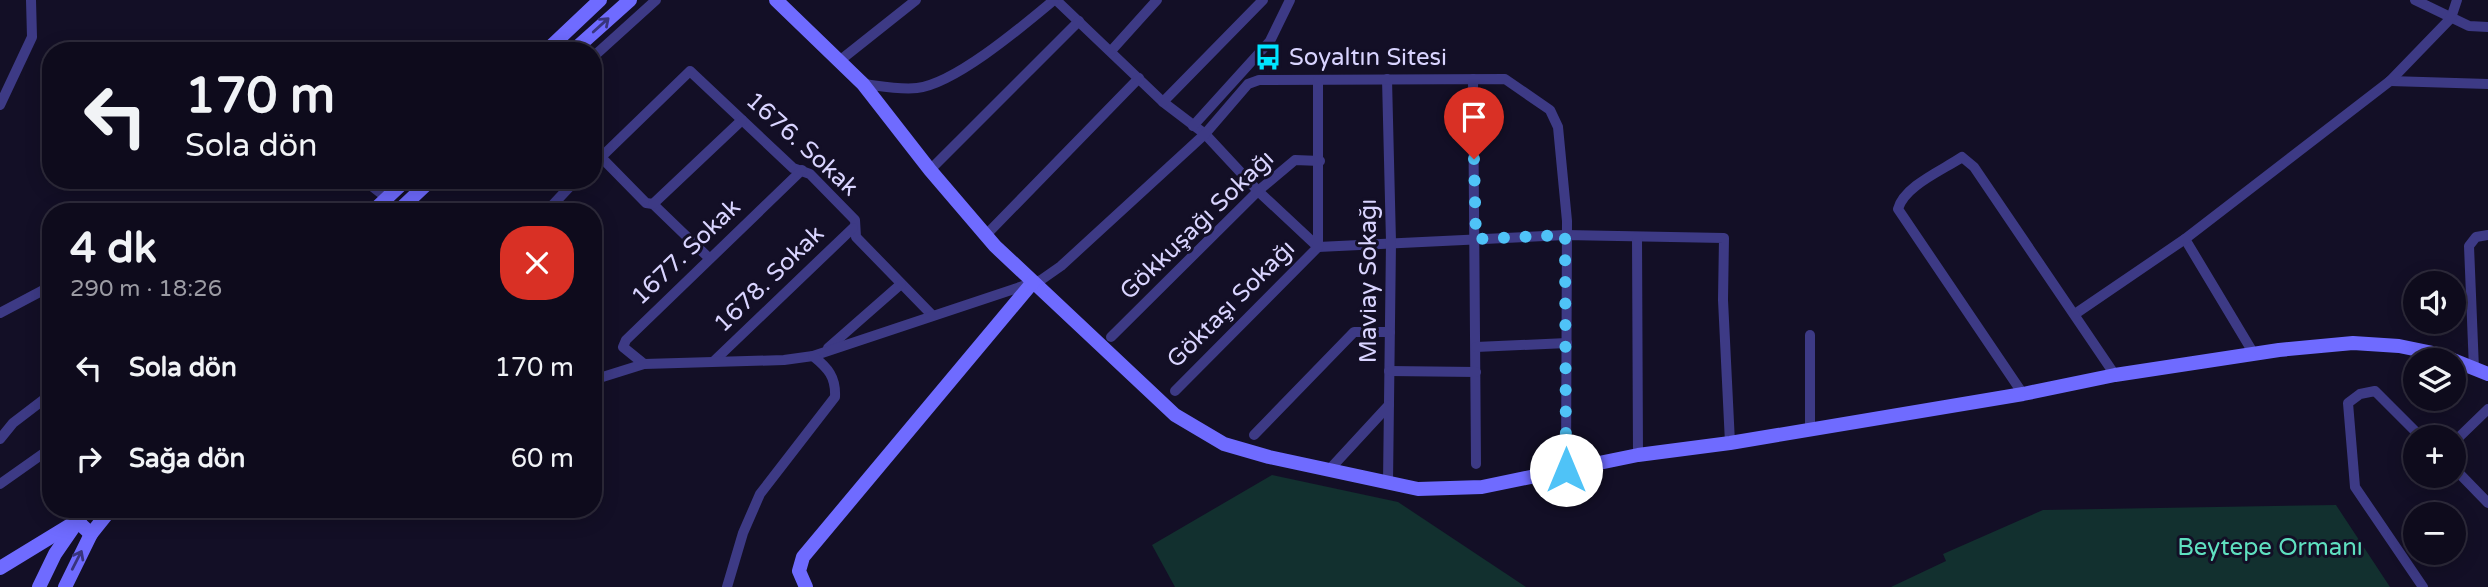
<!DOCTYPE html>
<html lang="tr">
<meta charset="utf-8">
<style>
body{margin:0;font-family:"Varela Round",sans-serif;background:#171425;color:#f1f3f6;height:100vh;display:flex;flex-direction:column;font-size:26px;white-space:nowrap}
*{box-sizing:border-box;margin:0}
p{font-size:23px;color:#9b9ba3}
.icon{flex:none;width:38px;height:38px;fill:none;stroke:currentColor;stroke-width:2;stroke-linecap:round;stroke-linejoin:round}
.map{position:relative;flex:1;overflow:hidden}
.panel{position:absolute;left:42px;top:203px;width:560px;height:315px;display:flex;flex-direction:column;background:#0e0b1c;border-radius:28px;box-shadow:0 4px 18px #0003,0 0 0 2px #2e2b3b}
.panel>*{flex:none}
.banner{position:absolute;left:42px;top:42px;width:560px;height:147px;border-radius:28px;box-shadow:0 4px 18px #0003,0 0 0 2px #2e2b3b;background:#0e0b1c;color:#f1f3f6;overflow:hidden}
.tools{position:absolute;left:2403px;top:271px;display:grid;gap:14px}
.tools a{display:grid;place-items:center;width:63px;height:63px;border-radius:50%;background:#0e0b1c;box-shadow:0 4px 18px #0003,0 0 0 2px #2e2b3b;font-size:35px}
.pin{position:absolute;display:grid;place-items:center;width:60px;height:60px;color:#fff;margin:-72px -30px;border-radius:50% 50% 50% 0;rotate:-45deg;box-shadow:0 0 7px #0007}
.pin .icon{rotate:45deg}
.me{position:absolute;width:77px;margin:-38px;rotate:0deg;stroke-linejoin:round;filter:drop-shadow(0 0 5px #0008)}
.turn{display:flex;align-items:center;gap:24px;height:147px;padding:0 28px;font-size:32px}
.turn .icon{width:91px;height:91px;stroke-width:2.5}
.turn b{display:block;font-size:49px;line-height:60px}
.round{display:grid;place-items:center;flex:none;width:74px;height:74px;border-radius:28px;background:#171425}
.headline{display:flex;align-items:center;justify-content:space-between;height:119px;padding:0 28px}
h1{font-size:42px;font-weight:700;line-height:52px}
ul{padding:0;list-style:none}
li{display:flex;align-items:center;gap:21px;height:91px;padding:0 28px}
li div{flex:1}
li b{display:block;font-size:26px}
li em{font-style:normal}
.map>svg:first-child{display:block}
</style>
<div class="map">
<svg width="2488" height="587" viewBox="0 0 2488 587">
<rect width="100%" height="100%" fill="#130f26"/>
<g fill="#12302f">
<polygon points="1272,475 1398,502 1526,587 1175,587 1152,545"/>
<polygon points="2336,505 2390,587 1891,587 1946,561 1943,554 2043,510"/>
</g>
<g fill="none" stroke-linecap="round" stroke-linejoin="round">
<g stroke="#3d3a85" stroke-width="10">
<polyline points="1056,0 1163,102 1205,134 1258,191 1318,247 1565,235 1724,238 1723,300 1730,443"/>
<polyline points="2415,0 2469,26 2488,27"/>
<polyline points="1111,51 1157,0"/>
<polyline points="593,57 656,0"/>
<polyline points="838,62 916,0"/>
<polyline points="1387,79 1391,242 1388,483"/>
<polyline points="1473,79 1476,464"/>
<polyline points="2390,81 2488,84"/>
<path d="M863,84C880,86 900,90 917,88C955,84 1024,25 1054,0"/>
<polyline points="1163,102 1263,0"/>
<polyline points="0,105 32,37 31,0"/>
<polyline points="1193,126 1270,41 1290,0"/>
<polyline points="593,149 646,203 653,204 709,258"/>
<polyline points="593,165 690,71 793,168 810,174 855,220 856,237 932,315"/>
<polyline points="930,170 1079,21"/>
<polyline points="364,180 387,198"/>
<polyline points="653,204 742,120"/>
<polyline points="546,212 576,180"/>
<polyline points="986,235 1139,78"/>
<polyline points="1637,237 1638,455"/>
<polyline points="2185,239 2254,354"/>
<polyline points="0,313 51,286"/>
<polyline points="2075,314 2185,239 2390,81 2451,18 2457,0"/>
<polyline points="1810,335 1810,430"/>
<polyline points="1111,337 1258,191 1295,160 1320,161"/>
<polyline points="1476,347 1567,343"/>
<polyline points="828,348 901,284"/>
<polyline points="714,361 853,228"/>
<polyline points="644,364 623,347 626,340 802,170"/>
<polyline points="2474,369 2469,246 2476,237 2488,235"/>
<polyline points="1389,371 1476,372"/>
<polyline points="593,380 644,364 784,360 813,356 1041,280 1061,266 1205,134 1248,84 1259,80 1505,79 1550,110 1558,127 1567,221 1566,470"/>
<polyline points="1175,391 1318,247 1318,80"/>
<path d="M2023,394L1898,209C1904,186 1943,170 1962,157L1974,167L2115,375"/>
<polyline points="1254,435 1354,332 1390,332"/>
<polyline points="2422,438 2375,391 2360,394 2348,403 2355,487 2423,587"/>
<polyline points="0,439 13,423 51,394"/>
<polyline points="2454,442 2488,409"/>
<polyline points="2454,468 2488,503"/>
<polyline points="1329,470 1389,405"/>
<polyline points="0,484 51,448"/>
<path d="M727,587L743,533L760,494L835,397C836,377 828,368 813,356"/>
</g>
<g stroke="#6f6bff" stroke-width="14">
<polyline points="776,0 863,84 930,170 995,246 1175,415 1224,444 1269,457 1418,489 1482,487 1638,455 1730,443 2023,394 2115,375 2279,350 2353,343 2399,346 2438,354 2488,374"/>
<polyline points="546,51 600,0"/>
<polyline points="573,51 630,0"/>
<polyline points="372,212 406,180"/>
<polyline points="397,212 431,180"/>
<polyline points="0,568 77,521 91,534"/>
<polyline points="39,587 55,554 86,509"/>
<polyline points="65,587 91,534 111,509"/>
<polyline points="806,587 799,571 803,557 1033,282"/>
</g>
</g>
<defs><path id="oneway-shaft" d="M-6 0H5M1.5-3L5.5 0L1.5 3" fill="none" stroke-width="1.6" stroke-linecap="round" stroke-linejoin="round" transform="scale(1.75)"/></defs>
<g stroke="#38347d">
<use href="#oneway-shaft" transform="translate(601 25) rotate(-42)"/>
<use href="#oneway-shaft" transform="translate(77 560) rotate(-63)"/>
</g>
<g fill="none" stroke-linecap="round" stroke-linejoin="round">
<polyline stroke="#4fc3f7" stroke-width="12" stroke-dasharray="0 21.6" points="1474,159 1476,239 1565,235 1566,470"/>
</g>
<defs>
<g id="bus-bare" transform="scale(2.1)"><path d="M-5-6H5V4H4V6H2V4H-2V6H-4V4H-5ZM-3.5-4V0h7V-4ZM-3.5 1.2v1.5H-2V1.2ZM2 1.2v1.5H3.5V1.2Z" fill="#00e5ff" stroke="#130f26" stroke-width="2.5" paint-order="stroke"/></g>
</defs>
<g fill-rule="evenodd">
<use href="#bus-bare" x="1268" y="57"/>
</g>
<g text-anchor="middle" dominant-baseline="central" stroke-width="6" stroke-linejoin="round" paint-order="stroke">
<g font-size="24" fill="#d9d4ff" stroke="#130f26" text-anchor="start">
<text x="1289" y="57">Soyaltın Sitesi</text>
</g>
<g font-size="24" fill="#d9d4ff" stroke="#130f26">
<text transform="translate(802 144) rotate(42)">1676. Sokak</text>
<text transform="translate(1197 225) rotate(-44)">Gökkuşağı Sokağı</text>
<text transform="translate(686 252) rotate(-44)">1677. Sokak</text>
<text transform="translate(769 279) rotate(-44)">1678. Sokak</text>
<text transform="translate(1368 281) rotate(-90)">Maviay Sokağı</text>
<text transform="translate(1231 304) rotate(-45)">Göktaşı Sokağı</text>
</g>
<g font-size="24" fill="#5fe0c0" stroke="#130f26">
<text x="2270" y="547">Beytepe Ormanı</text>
</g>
</g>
</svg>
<div class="tools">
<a><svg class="icon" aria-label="sound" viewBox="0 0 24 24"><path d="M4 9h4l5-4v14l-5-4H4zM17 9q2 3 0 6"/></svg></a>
<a><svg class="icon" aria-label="layers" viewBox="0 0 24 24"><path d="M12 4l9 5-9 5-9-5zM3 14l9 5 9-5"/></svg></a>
<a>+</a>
<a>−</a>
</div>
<div class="pin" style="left:1474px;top:159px;background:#d93025"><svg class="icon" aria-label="arrive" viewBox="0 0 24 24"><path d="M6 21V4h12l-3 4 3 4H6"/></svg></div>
<svg class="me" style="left:1566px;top:470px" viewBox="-20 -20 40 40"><circle r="19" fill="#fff"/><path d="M0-13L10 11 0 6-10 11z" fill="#4fc3f7"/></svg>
<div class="banner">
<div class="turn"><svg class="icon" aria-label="left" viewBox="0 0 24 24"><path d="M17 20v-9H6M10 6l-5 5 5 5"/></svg><div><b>170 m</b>Sola dön</div></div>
</div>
<section class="panel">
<div class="headline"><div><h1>4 dk</h1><p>290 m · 18:26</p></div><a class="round" style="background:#d93025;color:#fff"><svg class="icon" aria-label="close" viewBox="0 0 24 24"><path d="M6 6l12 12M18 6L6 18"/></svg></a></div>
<ul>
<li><svg class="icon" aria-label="left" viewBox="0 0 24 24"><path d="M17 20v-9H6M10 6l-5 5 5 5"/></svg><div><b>Sola dön</b></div><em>170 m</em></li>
<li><svg class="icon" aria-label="right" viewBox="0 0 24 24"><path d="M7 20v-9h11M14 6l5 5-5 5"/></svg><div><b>Sağa dön</b></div><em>60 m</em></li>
</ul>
</section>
</div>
